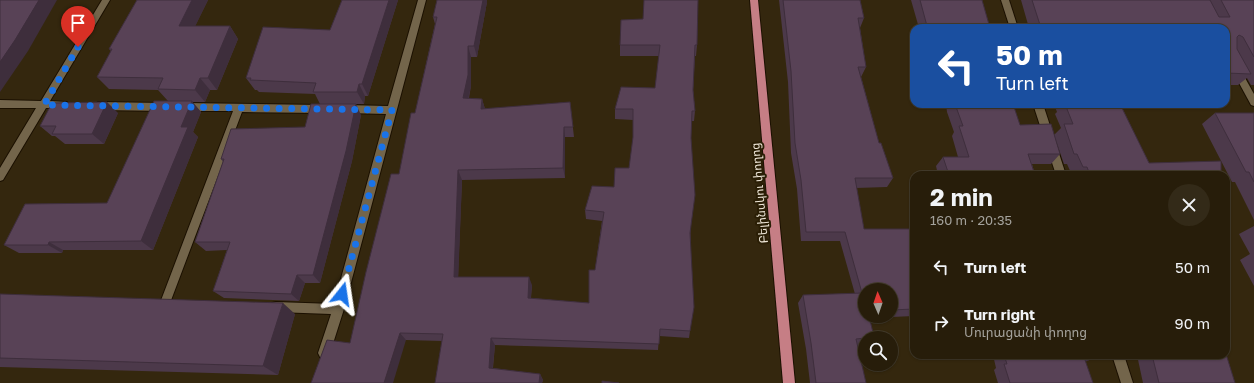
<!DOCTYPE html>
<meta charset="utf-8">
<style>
body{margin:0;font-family:"Golos Text","Noto Sans Armenian",sans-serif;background:#332a18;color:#f1f3f6;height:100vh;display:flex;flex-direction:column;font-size:15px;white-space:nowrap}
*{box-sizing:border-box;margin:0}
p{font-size:13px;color:#a4a29c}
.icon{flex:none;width:22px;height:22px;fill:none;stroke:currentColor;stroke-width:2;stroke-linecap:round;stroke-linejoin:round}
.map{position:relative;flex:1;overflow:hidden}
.drawer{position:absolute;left:910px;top:171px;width:320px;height:188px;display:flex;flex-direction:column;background:#271d0a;border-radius:12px;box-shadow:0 1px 3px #0004,0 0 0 1px #433b2b}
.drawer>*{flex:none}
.banner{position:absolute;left:910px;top:24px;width:320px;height:84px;border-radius:12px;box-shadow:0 1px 3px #0004,0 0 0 1px #433b2b;background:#1a4fa0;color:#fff;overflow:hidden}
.needle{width:26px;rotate:358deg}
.controls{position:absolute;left:858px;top:283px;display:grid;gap:8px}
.controls a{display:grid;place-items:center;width:40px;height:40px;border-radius:50%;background:#271d0a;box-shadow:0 1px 3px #0004,0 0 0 1px #433b2b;font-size:20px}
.pin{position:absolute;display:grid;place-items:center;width:34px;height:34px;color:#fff;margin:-41px -17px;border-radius:50% 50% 50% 0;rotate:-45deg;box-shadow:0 0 4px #0007}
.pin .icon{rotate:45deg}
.me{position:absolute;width:44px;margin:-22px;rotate:15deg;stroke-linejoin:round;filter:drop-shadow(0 0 3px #0008)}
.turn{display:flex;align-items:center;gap:14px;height:84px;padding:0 20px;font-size:18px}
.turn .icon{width:52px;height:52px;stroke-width:2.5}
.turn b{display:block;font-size:28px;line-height:34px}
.round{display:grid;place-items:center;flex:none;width:42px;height:42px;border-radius:21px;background:#332a18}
.headline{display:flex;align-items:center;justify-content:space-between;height:68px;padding:0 20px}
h1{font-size:24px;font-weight:700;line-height:30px}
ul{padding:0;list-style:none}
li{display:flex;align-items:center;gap:12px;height:56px;padding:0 20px}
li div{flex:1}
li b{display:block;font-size:15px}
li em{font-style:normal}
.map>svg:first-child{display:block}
</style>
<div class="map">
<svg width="1254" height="383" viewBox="0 0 1254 383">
<rect width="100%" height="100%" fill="#34270e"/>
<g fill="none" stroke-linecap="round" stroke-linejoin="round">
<g stroke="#1b1000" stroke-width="2">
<g id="minor">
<polygon points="102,0 110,0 50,101 67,102 69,105 67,108 46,108 3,180 0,181 0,168 36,108 0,108 0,100 41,101"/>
<polygon points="418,0 426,0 344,309 330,353 328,357 324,359 320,357 318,353 331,314 276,312 272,311 270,307 272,303 276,302 334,304 386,114 346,113 341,109 346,105 388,106"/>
<polygon points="1001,0 1009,0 1018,28 1010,28"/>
<polygon points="1226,48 1229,49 1254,94 1254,106 1251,105 1226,59"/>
<polygon points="98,102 164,103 169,107 164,111 98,110 93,106"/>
<polygon points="184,103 322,105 327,109 322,113 242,112 170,303 169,307 165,308 161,307 160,303 233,111 184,111 179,107"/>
<polygon points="1033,104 1043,104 1066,175 1056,175"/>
<polygon points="1112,355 1124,355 1133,383 1121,383"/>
</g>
</g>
<g stroke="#1b1000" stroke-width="2">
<polygon id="major" points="750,0 758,0 795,383 783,383"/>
</g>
<use href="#minor" fill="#73654b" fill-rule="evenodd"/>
<use href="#major" fill="#c67e85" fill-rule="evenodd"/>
</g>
<g fill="#4c394a" fill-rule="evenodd">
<polygon points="137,0 208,0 195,26 230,26 238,39 217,90 210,90 205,102 192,102 201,112 193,132 198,137 153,250 63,250 62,253 19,253 4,245 107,203 168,101 158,90 109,89 97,77 111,51 109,49"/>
<polygon points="342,0 398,0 368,96 365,96 364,104 320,104 315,94 259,92 257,90 255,90 246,78 330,30"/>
<path d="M779,0H860L864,18L860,28L866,67L861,77L879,143L893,178L887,187L856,188L864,229H914V316L869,318L874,337L873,338H865V344L857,345L866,383H810L806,349L798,303L803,295L855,294L840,241H801L797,189L791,153L788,82ZM865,290H891V316H865Z"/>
<polygon points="911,0 982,0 990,28 919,28"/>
<polygon points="1021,0 1254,0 1254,85 1251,85 1247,78 1238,85 1226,85 1226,28 1029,28"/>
<polygon points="487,2 477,57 471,57 471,86 469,98 482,99 485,109 570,102 574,137 565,137 565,178 462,180 458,277 532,285 531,298 589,303 595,270 602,221 586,219 585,210 614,187 629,168 633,139 633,120 615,119 615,109 655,88 659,56 620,56 620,45 697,45 696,56 695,56 693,90 695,111 694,121 691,121 691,138 690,331 689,338 659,336 658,350 495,345 493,368 540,374 543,380 542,383 435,383 442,341 406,340 350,343 399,174 415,113 435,24 433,17"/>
<polygon points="946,104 1013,104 1020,125 1060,154 1051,164 1032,164 1035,175 938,175 936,166 943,157 958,157 952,136 954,132 947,112"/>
<polygon points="1054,104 1120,104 1149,163 1221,175 1072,175 1067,164 1064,164 1054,135 1061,128 1055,114 1057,112"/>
<polygon points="118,113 104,144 65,144 55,136 52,136 40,126"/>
<polygon points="1215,113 1254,113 1254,220 1235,182 1232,182 1202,124"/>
<polygon points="361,115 352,161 320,283 305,283 299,301 224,298 213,291 227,250 206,251 195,242 223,162 221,159 305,127"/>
<polygon points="1254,226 1254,286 1240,260 1250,254 1239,234"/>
<polygon points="0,294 295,314 278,375 0,367"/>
<polygon points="993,355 1087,355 1089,360 1085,362 1093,383 998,383 994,370 996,368"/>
<polygon points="1137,355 1226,355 1235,383 1143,383"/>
</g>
<g fill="#3e2e3c">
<polygon points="39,0 57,0 28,51 0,92 0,62"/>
<polygon points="192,0 208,0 189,39 179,26"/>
<polygon points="389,0 398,0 368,96 362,84"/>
<polygon points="482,0 487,0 487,2 477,57 474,46"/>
<polygon points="230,26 238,39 217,90 208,78"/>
<polygon points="468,46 471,57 471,86 466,109 463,98"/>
<polygon points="200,78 210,90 205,102 195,90"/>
<polygon points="359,84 365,96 364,104 357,92"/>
<polygon points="482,99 485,109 481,109"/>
<polygon points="192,101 201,112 193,132 198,137 153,250 141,241 181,127"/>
<polygon points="107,102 118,113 104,144 92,134"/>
<polygon points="356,104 361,115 352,161 320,283 313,275"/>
<polygon points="564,127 565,137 565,178 563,168"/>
<polygon points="458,170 462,180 458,285 454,277"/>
<polygon points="49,242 63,250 62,253 48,245"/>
<polygon points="297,275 305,283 299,301 291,294"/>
<polygon points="529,277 532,285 530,305 528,298"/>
<polygon points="283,303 295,314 278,375 263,366"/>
<polygon points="400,333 406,340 393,383 384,383"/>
<polygon points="491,338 495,345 492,374 489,368"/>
<polygon points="540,374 543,380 542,383 539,383"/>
</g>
<g fill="#584256" stroke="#3e2e3c">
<polygon points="0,0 39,0 15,40 0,62"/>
<polygon points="137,0 192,0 179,26 230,26 208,78 200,78 195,90 158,89 163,78 97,77 112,49 109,49"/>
<polygon points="342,0 389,0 362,84 359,84 357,92 313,92 316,83 250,80 251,78 246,78 263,27 330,30"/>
<polygon points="437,0 483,0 474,46 468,46 468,75 463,98 482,99 481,109 570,102 573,127 564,127 563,168 458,170 454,277 529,277 528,298 589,303 589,270 595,270 604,212 585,210 592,186 614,187 615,168 629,168 633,137 633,109 615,109 621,87 655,88 660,45 620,45 621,20 643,19 644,0 698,0 697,45 695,45 693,90 695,111 692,111 691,138 695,195 690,233 694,307 690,331 660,329 659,344 491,338 489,368 540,374 539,383 435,383 443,334 400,333 384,383 311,383 327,340 350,343 366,272 391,174 399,174 411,113 415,113 437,17 433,17"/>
<polygon points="783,0 860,0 864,18 858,18 866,67 858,67 879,143 881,143 893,178 855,178 864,229 914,229 914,309 891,310 891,290 865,290 865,316 869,316 874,337 856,339 866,383 816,383 811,343 803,295 862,293 845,232 806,232 801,180 795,143 791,71"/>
<polygon points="920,0 982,0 990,28 934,28 934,26 927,26"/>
<polygon points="1032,0 1210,0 1219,17 1230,17 1221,0 1254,0 1254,57 1243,37 1239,35 1237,37 1237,49 1251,74 1226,73 1226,28 1041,28"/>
<polygon points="154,101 192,101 181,127 188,127 141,241 49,242 48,245 4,245 25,204 107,203"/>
<polygon points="107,102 92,134 52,134 56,126 40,126 52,103"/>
<polygon points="311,104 356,104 346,151 313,275 297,275 291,294 213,291 230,242 195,242 224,159 221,159 231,129 305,127"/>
<polygon points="955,104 1013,104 1020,125 1051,124 1060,154 1028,154 1035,175 949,175 943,157 969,157 959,126 963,126"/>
<polygon points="1065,104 1120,104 1149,163 1221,161 1221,175 1090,175 1087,167 1083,167 1077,154 1074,154 1064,124 1073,124"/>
<polygon points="1215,113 1254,113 1254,182 1249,172 1246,172"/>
<polygon points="0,294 283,303 263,366 0,358"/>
<polygon points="1226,354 1235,383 1159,383 1152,355 1226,355"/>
<polygon points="1004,355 1087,355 1089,360 1085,360 1093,383 1010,383 1004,364 1007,364"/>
<polygon points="602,381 619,383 602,383"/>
</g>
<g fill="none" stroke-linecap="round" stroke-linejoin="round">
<polyline stroke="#1a73e8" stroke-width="7" stroke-dasharray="0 12.6" points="78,47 44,105 392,110 342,294"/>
</g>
<g text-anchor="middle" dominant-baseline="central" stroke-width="4" stroke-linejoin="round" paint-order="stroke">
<g font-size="12" fill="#ede5d6" stroke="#2a1e05">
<text transform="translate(759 193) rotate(-95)">Բելինսկու փողոց</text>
</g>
</g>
</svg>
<div class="controls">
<a><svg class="needle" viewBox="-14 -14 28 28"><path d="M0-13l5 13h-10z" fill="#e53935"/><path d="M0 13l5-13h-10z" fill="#a4a29c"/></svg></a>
<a><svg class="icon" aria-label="search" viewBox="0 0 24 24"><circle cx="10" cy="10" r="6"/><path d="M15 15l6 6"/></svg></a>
</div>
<div class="pin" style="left:78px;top:47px;background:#d93025"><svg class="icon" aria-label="arrive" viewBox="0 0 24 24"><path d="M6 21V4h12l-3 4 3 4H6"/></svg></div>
<svg class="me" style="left:342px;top:294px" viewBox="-20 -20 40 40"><path d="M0-17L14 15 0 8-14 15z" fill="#1a73e8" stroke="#fff" stroke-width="4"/></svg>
<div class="banner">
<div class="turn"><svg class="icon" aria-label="left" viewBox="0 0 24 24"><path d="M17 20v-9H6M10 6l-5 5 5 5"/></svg><div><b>50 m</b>Turn left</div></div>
</div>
<section class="drawer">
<div class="headline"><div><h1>2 min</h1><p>160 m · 20:35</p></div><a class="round"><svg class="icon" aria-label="close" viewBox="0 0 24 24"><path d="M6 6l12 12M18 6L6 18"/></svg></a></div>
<ul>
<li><svg class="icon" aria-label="left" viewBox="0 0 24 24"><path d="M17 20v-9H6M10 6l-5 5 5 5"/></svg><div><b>Turn left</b></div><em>50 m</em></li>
<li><svg class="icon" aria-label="right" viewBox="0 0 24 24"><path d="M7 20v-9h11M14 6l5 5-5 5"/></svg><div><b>Turn right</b><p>Մուրացանի փողոց</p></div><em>90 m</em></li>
</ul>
</section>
</div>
